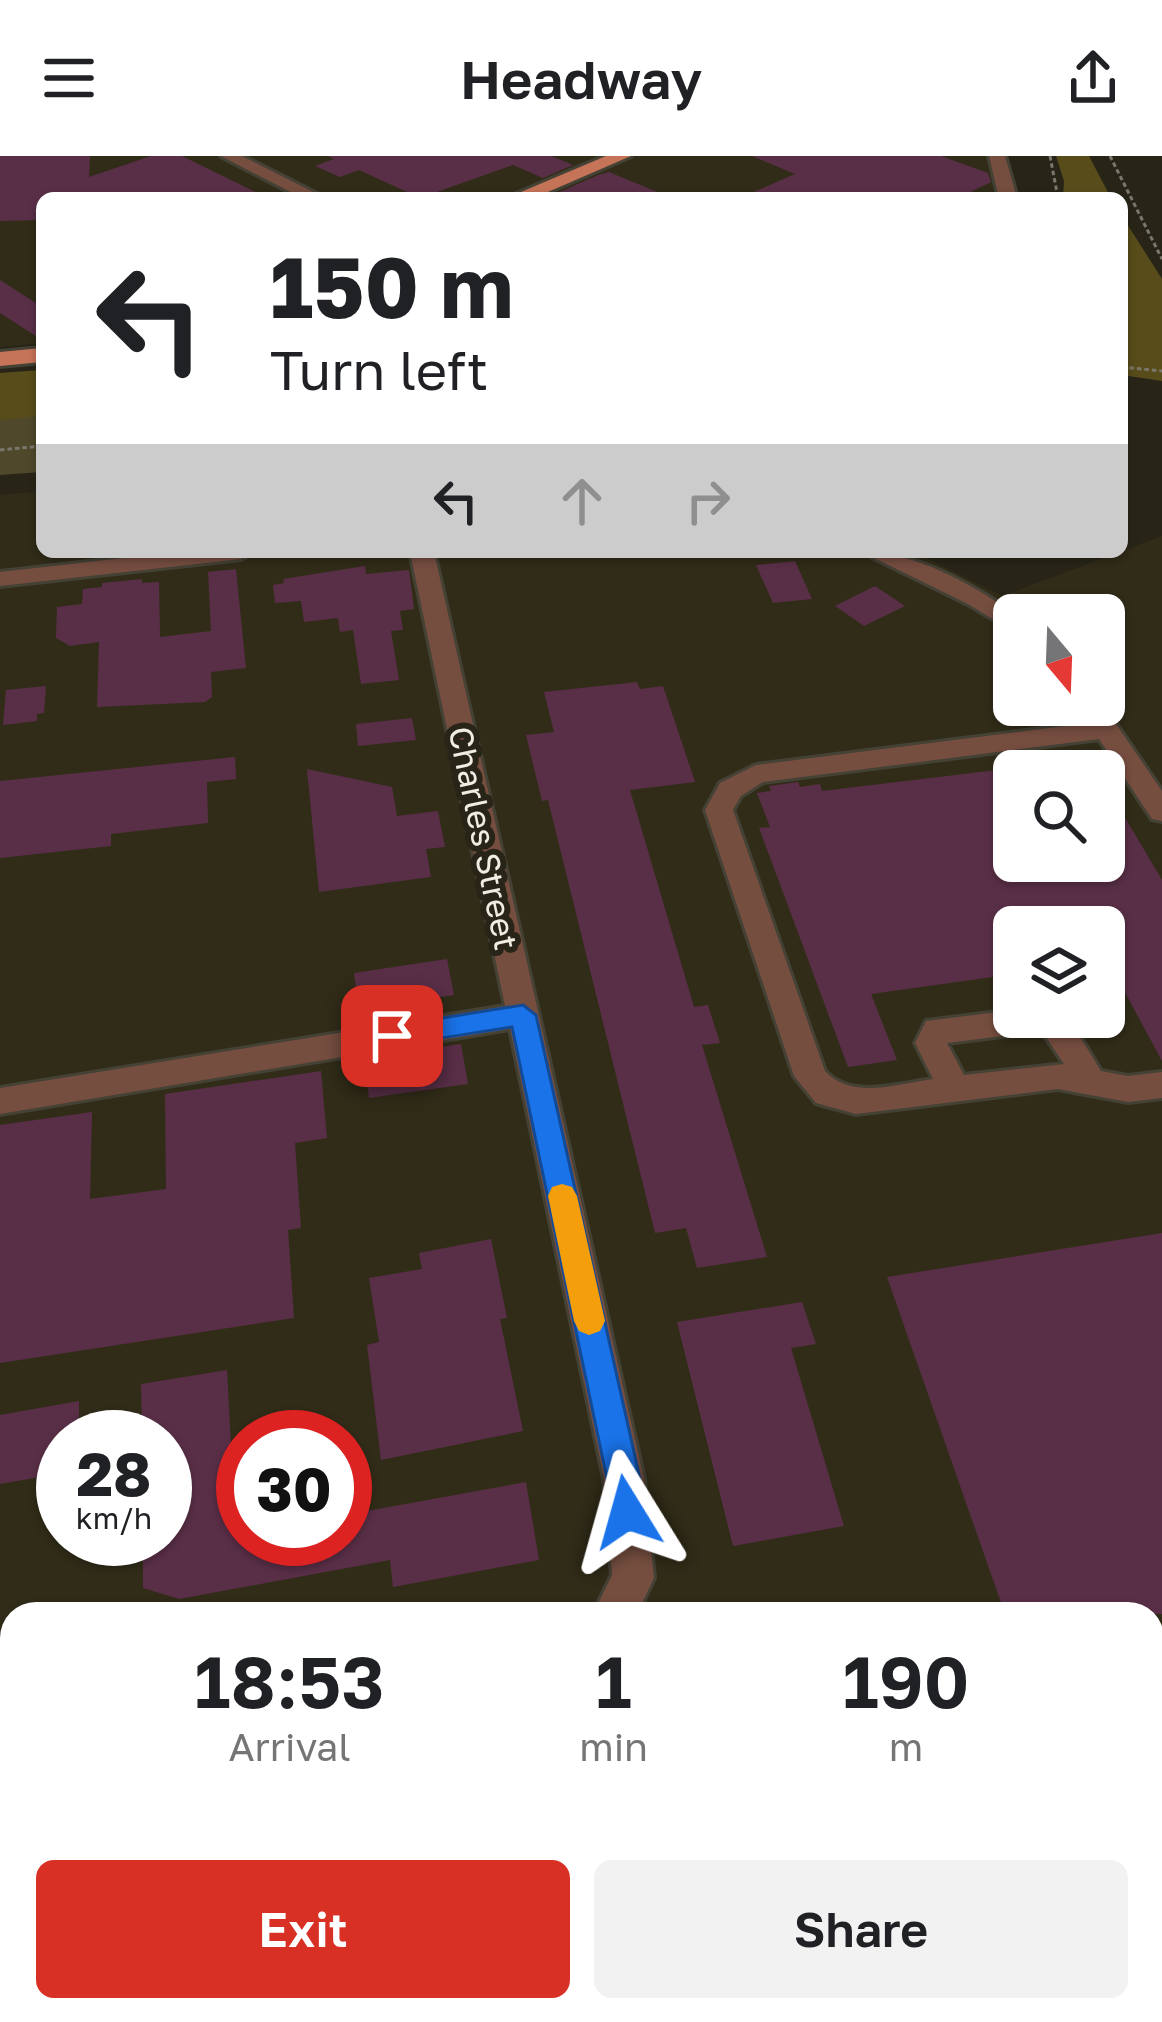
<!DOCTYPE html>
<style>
body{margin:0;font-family:"Golos Text",sans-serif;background:#f2f2f2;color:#202124;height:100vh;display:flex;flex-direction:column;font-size:45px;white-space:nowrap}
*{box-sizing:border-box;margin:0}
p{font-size:39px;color:#757577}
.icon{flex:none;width:66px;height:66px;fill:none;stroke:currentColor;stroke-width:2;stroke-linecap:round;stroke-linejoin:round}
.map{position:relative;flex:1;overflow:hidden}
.drawer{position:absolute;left:0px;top:1446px;width:1164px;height:420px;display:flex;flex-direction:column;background:#fff;border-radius:36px 36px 0 0;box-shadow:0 3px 9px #0004}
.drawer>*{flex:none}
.banner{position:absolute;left:36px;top:36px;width:1092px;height:366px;border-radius:18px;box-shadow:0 3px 9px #0004;background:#fff;color:#202124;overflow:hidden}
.needle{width:78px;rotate:161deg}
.tools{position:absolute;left:993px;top:438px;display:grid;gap:24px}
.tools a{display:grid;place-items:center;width:132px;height:132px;border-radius:18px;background:#fff;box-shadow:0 3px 9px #0004;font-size:60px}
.speed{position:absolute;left:36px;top:1254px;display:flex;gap:24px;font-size:60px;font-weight:700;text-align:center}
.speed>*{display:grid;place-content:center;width:156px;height:156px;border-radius:50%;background:#fff;box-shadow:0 3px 9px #0004;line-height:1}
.speed small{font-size:30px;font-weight:400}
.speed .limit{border:18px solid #d22;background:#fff;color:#111}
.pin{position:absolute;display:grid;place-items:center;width:102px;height:102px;color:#fff;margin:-51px;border-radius:24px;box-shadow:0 6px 18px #0006}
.me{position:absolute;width:132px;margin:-66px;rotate:352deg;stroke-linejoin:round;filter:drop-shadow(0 0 9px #0008)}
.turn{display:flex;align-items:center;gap:42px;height:252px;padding:0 36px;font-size:54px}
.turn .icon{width:156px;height:156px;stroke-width:2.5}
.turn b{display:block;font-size:84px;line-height:102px}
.lanes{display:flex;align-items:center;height:114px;padding:0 36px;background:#0003;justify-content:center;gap:60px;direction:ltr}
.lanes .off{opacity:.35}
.eta{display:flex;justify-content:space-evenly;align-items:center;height:204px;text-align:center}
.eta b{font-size:72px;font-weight:600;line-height:84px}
.button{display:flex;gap:24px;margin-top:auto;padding:24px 36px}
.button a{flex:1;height:138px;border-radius:18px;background:#d93025;color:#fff;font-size:48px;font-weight:600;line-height:138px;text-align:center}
.button a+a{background:#f2f2f2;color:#202124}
header{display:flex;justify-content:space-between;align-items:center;height:156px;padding:0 36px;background:#fff;font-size:54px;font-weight:600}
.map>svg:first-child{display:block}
</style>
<header><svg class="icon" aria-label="menu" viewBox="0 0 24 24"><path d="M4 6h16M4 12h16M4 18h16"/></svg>Headway<svg class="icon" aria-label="share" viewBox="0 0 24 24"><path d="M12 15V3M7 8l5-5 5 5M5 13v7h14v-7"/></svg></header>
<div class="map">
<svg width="1162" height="1866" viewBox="0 0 1162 1866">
<rect width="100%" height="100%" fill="#282518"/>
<g fill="#312c18" fill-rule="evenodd">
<polygon points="0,0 1001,0 1014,42 42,42 42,187 0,191"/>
<path d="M42,335V396H915L1002,440L1162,380V1866H0V339ZM1014,459H1104V549H1014ZM1014,615H1104V705H1014ZM1014,771H1104V861H1014ZM63,1281H165V1383H63ZM243,1281H345V1383H243ZM12,1458H1152V1854H12Z"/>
</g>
<polygon fill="#4f482b" points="42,248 42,316 0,319 0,251"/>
<g fill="#584d1a">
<polygon points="1056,0 1089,0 1111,42 1063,42 1064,25"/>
<polygon points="1122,60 1162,123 1162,225 1122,219"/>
<polygon points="42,214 42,260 0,264 0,217"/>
</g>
<g fill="#592f47">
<polygon points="0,0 90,0 89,21 151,0 182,0 268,42 42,42 42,64 0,65"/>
<polygon points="328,0 551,0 573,9 543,22 513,9 420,42 359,14 340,21 315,10 334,3"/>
<polygon points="752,0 941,0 988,17 991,26 958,42 740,42 795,18"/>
<polygon points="609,16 672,42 546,42 598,19"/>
<polygon points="0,124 42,151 42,184 0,157"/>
<polygon points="795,405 812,443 773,447 756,409"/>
<polygon points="365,410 366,418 409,414 414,453 400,455 403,474 391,475 399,524 361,528 353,474 340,476 338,462 304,466 301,445 275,447 273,429 284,427 283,423"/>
<polygon points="236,413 246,512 211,516 212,541 205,546 97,551 99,486 70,490 56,482 57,451 82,448 83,433 102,431 102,427 142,423 142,427 159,426 160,481 211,475 208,416"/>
<polygon points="875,430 905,450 864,470 835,450"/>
<polygon points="637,526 640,533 663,530 695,626 630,634 694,851 708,849 720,887 702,889 767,1101 697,1112 686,1072 655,1077 548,644 542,645 526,579 554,576 544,536"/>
<polygon points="46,530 44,557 37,558 37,565 3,569 6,534"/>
<polygon points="412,562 416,584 358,590 356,568"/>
<polygon points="235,601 236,623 207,626 208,667 111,678 111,690 0,702 0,625"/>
<polygon points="1014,612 1014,705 1104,705 1104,626 1162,724 1162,905 1108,805 1104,806 1104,771 1014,771 1014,818 871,838 897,904 848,911 759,672 770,671 757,637 771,635 769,630 798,626 800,631 820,628 822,635"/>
<polygon points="307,613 392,631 397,660 438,655 445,691 426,693 431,721 319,736"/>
<polygon points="447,803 454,839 359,854 354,817"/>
<polygon points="461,888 468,928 369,942 364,902"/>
<polygon points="321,915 327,982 295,987 301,1072 288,1074 294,1162 0,1207 0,969 92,956 90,1043 166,1033 165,938"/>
<polygon points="1162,1077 1162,1458 1005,1458 887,1121"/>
<polygon points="491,1083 507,1162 500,1163 523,1275 381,1304 367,1189 379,1186 369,1122 422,1113 419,1097"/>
<polygon points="802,1146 816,1188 791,1192 844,1370 733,1390 677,1166"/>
<polygon points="227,1214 236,1383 345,1383 345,1359 526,1326 539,1404 393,1431 390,1404 179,1443 143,1432 143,1383 165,1383 165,1281 142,1281 141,1228"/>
<polygon points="79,1245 79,1281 63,1281 63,1317 0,1328 0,1259"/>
</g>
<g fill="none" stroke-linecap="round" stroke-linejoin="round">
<g stroke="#444135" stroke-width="6">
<g id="minor">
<polygon points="221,0 242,0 325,42 302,42"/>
<polygon points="989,0 1005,0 1017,42 999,42"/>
<polygon points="177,396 253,396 241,403 0,430 0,416"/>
<polygon points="410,396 434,396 644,1323 654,1422 637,1458 593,1458 612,1419 604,1323 510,873 0,958 0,932 505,850"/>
<path d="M862,396C916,396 972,428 1016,459L1014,476L968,448Z"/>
<path d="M1077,549H1103L1162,635V665L1152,663L1099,583L763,626L741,640L733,654L825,915C851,944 897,928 933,923L915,887L926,865L1014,854V861H1068L1101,915L1128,920L1162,916V942L1128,946L1058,933L856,958L816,947L794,920L705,654L720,627L756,609L1089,567ZM1042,875L1064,908L964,919L947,887Z"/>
<polygon points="515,1854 563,1854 566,1866 516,1866"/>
</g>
</g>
<g stroke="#444135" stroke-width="6">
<g id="major">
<polygon points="606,0 631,0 534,42 507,42"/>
<polygon points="42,192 42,206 0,210 0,196"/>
</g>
</g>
<g stroke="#7a776c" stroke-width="3" stroke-dasharray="4.5 3" stroke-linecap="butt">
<polyline points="1050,0 1058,42"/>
<polyline points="1110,0 1162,103"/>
<polyline points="1122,211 1162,215"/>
<polyline points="0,294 42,290"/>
</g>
<use href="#minor" fill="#764e40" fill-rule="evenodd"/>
<use href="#major" fill="#c67458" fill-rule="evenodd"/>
</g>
<polygon fill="#1a73e8" stroke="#114b97" stroke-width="3" points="523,849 536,859 640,1323 643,1356 638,1367 627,1372 615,1367 607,1323 512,871 392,890 379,880 392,870"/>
<polygon fill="#f59e0b" points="562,1028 572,1031 577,1040 605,1165 600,1175 589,1179 579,1175 574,1165 548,1040 552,1031"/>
<g text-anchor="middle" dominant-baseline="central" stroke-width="12" stroke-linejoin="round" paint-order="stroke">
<g font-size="33" fill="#efede4" stroke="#282518">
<text transform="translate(484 682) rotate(78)">Charles Street</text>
</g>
</g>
</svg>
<div class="tools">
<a><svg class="needle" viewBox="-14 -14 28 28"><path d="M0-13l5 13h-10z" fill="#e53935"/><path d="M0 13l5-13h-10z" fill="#757577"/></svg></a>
<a><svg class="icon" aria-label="search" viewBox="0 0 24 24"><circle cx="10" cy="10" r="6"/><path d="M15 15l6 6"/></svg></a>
<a><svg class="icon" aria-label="layers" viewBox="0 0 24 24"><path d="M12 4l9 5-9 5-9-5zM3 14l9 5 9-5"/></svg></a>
</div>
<div class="speed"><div>28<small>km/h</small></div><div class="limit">30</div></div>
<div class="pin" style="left:392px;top:880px;background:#d93025"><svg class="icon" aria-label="arrive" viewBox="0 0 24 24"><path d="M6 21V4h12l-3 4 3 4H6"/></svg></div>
<svg class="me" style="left:627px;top:1356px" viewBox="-20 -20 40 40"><path d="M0-17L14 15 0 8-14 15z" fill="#1a73e8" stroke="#fff" stroke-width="4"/></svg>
<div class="banner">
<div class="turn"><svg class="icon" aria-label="left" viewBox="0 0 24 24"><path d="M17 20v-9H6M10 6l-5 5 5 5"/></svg><div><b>150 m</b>Turn left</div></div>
<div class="lanes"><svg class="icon" aria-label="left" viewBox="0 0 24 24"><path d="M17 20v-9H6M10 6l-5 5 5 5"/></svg><svg class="icon off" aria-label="ahead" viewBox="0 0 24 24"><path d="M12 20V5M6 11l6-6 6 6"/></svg><svg class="icon off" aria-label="right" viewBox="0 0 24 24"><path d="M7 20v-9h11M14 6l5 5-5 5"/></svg></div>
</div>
<section class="drawer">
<div class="eta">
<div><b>18:53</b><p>Arrival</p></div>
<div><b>1</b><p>min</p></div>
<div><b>190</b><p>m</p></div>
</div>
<div class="button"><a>Exit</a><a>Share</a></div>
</section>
</div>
